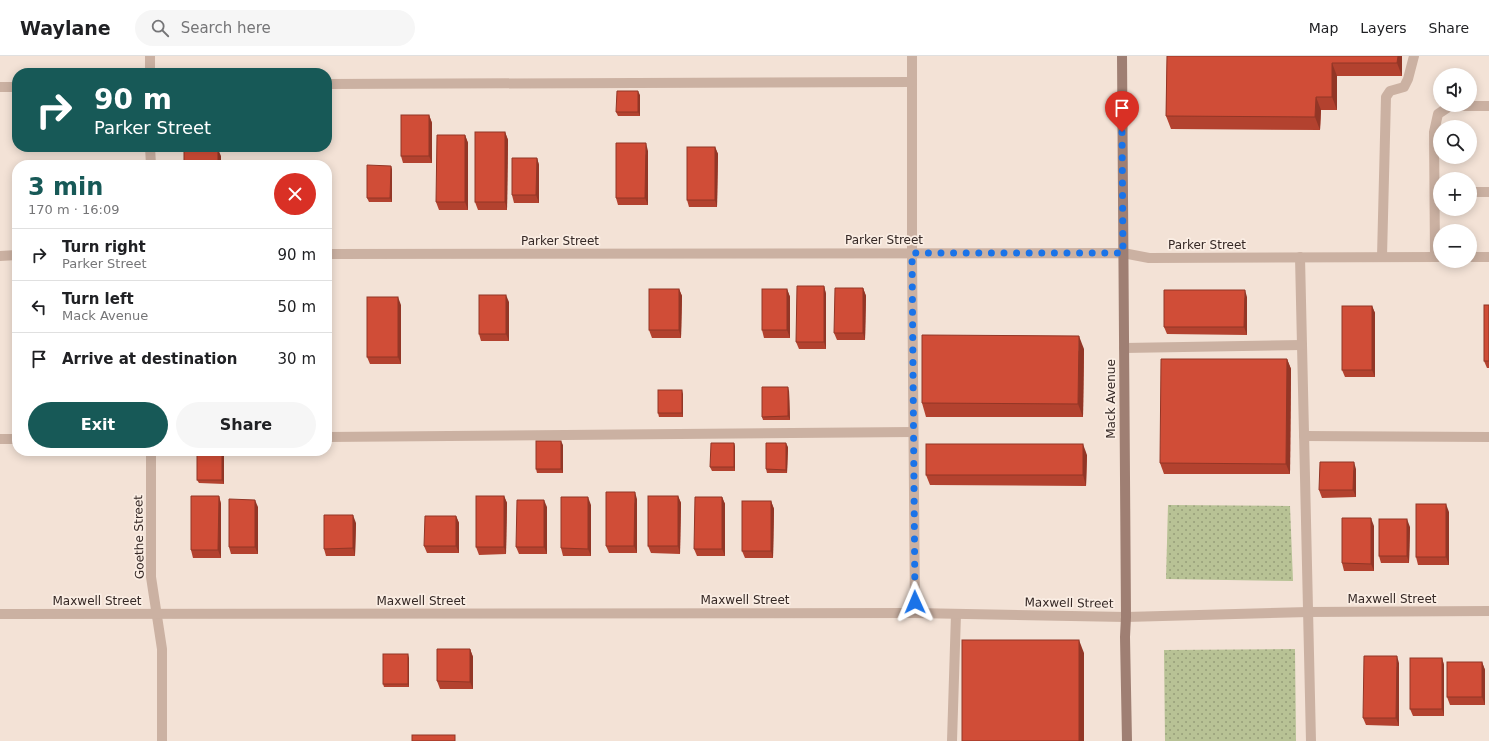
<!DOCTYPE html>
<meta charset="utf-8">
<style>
body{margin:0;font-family:"DejaVu Sans",sans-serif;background:#f6f6f6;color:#202124;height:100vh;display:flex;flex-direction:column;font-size:15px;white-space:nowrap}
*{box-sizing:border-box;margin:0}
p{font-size:13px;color:#757577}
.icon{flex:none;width:22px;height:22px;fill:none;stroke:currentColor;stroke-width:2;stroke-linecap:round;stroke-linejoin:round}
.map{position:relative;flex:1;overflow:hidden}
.panel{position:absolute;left:12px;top:104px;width:320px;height:296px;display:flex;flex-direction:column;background:#fff;border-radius:16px;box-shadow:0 2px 10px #0003}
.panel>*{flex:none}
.banner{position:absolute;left:12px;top:12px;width:320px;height:84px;border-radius:16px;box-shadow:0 2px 10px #0003;background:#175957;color:#fff;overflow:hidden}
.buttons{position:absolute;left:1433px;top:12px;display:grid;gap:8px}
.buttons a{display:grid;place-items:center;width:44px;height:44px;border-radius:50%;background:#fff;box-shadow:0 2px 10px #0003;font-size:20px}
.pin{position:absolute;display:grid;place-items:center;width:34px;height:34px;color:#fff;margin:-41px -17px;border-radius:50% 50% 50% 0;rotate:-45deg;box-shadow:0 0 4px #0007}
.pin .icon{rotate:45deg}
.me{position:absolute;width:44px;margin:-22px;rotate:359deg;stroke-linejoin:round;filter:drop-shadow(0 0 3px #0008)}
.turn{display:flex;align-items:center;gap:14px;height:84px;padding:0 16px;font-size:18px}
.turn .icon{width:52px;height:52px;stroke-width:2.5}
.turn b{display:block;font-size:28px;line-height:34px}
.round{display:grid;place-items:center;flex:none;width:42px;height:42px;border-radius:21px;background:#f6f6f6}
.headline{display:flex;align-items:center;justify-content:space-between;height:68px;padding:0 16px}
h1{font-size:24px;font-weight:800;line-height:30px;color:#175957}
.action{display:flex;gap:8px;margin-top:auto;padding:8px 16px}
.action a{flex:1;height:46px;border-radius:24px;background:#175957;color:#fff;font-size:16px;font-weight:800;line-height:46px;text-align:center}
.action a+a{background:#f6f6f6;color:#202124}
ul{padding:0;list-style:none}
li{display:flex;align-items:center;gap:12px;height:52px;padding:0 16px;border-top:1px solid #e0e0e0}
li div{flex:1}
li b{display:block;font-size:15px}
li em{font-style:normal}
header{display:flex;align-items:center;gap:24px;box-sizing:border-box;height:56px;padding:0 20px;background:#fff;border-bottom:1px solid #e0e0e0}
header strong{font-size:19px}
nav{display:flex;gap:22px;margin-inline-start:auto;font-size:14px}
.search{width:280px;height:36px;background:#f6f6f6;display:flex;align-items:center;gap:10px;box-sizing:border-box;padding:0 14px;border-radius:22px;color:#757577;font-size:15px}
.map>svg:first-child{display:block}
</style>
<header>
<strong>Waylane</strong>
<div class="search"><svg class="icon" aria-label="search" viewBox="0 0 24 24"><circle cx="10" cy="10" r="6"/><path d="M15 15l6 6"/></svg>Search here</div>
<nav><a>Map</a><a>Layers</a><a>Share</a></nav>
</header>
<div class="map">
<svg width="1489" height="685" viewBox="0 0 1489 685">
<defs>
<pattern id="grass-dots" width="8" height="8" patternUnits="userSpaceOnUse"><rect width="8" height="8" fill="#b8c295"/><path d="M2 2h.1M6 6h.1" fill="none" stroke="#969e79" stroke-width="1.8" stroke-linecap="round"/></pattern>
</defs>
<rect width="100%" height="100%" fill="#f3e2d6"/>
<g fill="url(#grass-dots)">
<polygon points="1168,449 1290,450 1293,525 1166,523"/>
<polygon points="1295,593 1296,685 1165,685 1164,594"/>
</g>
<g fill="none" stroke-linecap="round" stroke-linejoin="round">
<g stroke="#cbb1a2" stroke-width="10">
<polyline points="912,0 912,197 915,557"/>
<polyline points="327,28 912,26"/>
<polyline points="0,31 17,31"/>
<polyline points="1470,136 1489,136"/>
<polyline points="1300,201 1311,685"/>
<polyline points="1382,201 1386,41 1390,35 1404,31 1408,23 1414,0"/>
<polyline points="1435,201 1434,76 1438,58 1450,50 1489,50"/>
<polyline points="1124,292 1302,289"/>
<polyline points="1304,380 1489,381"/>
<polyline points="327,381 913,376"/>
<polyline points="0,383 17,383"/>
<polyline points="952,685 956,558"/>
</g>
<g stroke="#cbb1a2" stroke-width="10">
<polyline points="150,17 150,0"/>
<polyline points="150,91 151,109"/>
<polyline points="327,198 1123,197 1149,202 1440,201"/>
<polyline points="0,200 17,199"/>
<polyline points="1470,201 1489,201"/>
<polyline points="151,395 151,521 162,593 162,685"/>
<polyline points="0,558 915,557 1126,561 1308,556 1489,555"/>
</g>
<polyline stroke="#9f7f73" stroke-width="10" points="1122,0 1126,561 1125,581 1127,685"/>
</g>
<g fill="#b3422f">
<polygon points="1167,0 1402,0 1402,20 1337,20 1337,54 1321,54 1320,74 1171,73 1166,60"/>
<polygon points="640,39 640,60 618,60 616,56"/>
<polygon points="429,59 432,67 432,107 403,107 401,100"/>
<polygon points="505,76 508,84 507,154 478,154 475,146"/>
<polygon points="465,79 468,87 468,154 439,154 436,146"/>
<polygon points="715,91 718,98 717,151 689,151 687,144"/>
<polygon points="648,95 648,149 618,149 616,142"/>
<polygon points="537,102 539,109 539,147 514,147 512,139"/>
<polygon points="391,110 392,114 392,146 369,146 367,142"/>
<polygon points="824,230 826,238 826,293 799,293 796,286"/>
<polygon points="863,232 866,240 865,284 837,284 834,277"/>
<polygon points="679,233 682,240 681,282 652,282 649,274"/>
<polygon points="787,233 790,241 790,282 764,282 762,274"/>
<polygon points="1247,241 1247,279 1167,278 1164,271"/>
<polygon points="509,246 509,285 481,285 479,278"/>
<polygon points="401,249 401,308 370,308 367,301"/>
<polygon points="1489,249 1489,312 1487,312 1484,305"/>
<polygon points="1372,250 1375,257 1375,321 1345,321 1342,314"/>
<polygon points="1084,293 1083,361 926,361 922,347"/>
<polygon points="1287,303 1291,313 1290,418 1164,418 1160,407"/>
<polygon points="789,335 790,364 763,364 762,361"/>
<polygon points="683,338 683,361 659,361 658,357"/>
<polygon points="734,387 735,391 735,415 712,415 710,411"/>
<polygon points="563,389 563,417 537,417 536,413"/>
<polygon points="788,391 787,417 767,417 766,413"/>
<polygon points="197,395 223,395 224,398 224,428 199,427 197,424"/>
<polygon points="1087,399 1086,430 930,429 926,419"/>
<polygon points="1356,413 1356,441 1322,442 1319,434"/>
<polygon points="219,440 221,448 221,502 193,502 191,494"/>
<polygon points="504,440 507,447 506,498 479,499 476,491"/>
<polygon points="678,440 681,447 680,498 651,497 648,490"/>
<polygon points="722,441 725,448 725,500 697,500 694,493"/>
<polygon points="637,443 637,497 609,497 606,490"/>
<polygon points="771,445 774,453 773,502 745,502 742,495"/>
<polygon points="591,449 591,500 563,500 561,492"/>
<polygon points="258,451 258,498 231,498 229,491"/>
<polygon points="547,451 547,498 519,498 516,491"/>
<polygon points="1449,456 1449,509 1418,509 1416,501"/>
<polygon points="456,460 459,467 459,497 427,497 424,490"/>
<polygon points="356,467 355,500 326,500 324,493"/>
<polygon points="1374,470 1374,515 1344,515 1342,507"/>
<polygon points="1410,471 1409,507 1381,507 1379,500"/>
<polygon points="470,593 473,601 473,633 440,633 437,625"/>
<polygon points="409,602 409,631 384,631 383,628"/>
<polygon points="1442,602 1444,609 1444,660 1413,660 1410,653"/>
<polygon points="1482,606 1485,614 1485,649 1450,649 1447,641"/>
<polygon points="1399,607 1399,670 1366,669 1363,662"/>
</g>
<g fill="#923626">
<polygon points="1398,0 1402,0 1402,20 1397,7"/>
<polygon points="1332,7 1337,20 1337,54 1332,41"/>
<polygon points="638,35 640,39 640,60 638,56"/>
<polygon points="1316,41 1321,54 1320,74 1315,61"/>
<polygon points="429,59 432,67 432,107 429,100"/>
<polygon points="505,76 508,84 507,154 505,146"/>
<polygon points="465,79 468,87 468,154 465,146"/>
<polygon points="646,87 648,95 648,149 645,142"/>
<polygon points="715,91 718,98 717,151 715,144"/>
<polygon points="218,93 221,100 221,109 218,109"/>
<polygon points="537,102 539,109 539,147 536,139"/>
<polygon points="391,110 392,114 392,146 390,142"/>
<polygon points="824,230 826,238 826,293 824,286"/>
<polygon points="863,232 866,240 865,284 863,277"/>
<polygon points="679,233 682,240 681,282 679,274"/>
<polygon points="787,233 790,241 790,282 787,274"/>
<polygon points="1245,234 1247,241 1247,279 1244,271"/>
<polygon points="506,239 509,246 509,285 506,278"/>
<polygon points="398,241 401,249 401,308 398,301"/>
<polygon points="1372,250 1375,257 1375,321 1372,314"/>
<polygon points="1079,280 1084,293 1083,361 1078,348"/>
<polygon points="1287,303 1291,313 1290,418 1286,408"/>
<polygon points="788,331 789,335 790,364 788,360"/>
<polygon points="682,334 683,338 683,361 682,357"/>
<polygon points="561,385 563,389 563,417 561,413"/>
<polygon points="734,387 735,391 735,415 734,411"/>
<polygon points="786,387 788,391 787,417 786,414"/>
<polygon points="1083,388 1087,399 1086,430 1083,419"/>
<polygon points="222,395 224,398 224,428 222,424"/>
<polygon points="1354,406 1356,413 1356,441 1353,434"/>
<polygon points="635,436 637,443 637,497 634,490"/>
<polygon points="219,440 221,448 221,502 218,494"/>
<polygon points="504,440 507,447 506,498 504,491"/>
<polygon points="678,440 681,447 680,498 678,490"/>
<polygon points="588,441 591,449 591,500 588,493"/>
<polygon points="722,441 725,448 725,500 722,493"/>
<polygon points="255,444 258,451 258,498 255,491"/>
<polygon points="544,444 547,451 547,498 544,491"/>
<polygon points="771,445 774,453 773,502 771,495"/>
<polygon points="1446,448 1449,456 1449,509 1446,501"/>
<polygon points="353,459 356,467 355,500 353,492"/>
<polygon points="456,460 459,467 459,497 456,490"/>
<polygon points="1371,462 1374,470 1374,515 1371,508"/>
<polygon points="1407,463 1410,471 1409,507 1407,500"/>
<polygon points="1079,584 1084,597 1084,685 1079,685"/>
<polygon points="470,593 473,601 473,633 470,626"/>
<polygon points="408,598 409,602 409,631 408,628"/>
<polygon points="1397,600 1399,607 1399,670 1396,662"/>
<polygon points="1442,602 1444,609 1444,660 1442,653"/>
<polygon points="1482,606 1485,614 1485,649 1482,641"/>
</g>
<g fill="#d04d37" stroke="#923626">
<polygon points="1167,0 1398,0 1397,7 1332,7 1332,41 1316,41 1315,61 1166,60"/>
<polygon points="617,35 638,35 638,56 616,56"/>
<rect x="401" y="59" width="28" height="41"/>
<rect x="475" y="76" width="30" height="70"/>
<polygon points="437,79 465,79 465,146 436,146"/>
<polygon points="616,87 646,87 645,142 616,142"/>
<rect x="687" y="91" width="28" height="53"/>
<rect x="184" y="93" width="34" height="16"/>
<polygon points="512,102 537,102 536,139 512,139"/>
<polygon points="367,109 391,110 390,142 367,142"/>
<polygon points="797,230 824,230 824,286 796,286"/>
<polygon points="835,232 863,232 863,277 834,277"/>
<rect x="649" y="233" width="30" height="41"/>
<rect x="762" y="233" width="25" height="41"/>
<polygon points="1164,234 1245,234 1244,271 1164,271"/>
<rect x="479" y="239" width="27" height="39"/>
<rect x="367" y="241" width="31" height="60"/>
<rect x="1484" y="249" width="5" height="56"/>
<rect x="1342" y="250" width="30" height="64"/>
<polygon points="922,279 1079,280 1078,348 922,347"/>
<polygon points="1161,303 1287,303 1286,408 1160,407"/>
<polygon points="762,331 788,331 788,360 762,361"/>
<rect x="658" y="334" width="24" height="23"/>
<rect x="536" y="385" width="25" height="28"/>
<polygon points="711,387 734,387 734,411 710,411"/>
<polygon points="766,387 786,387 786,414 766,413"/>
<rect x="926" y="388" width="157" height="31"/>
<rect x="197" y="395" width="25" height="29"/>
<polygon points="1320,406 1354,406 1353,434 1319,434"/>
<polygon points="606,436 635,436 634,490 606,490"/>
<polygon points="191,440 219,440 218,494 191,494"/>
<rect x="476" y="440" width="28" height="51"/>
<rect x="648" y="440" width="30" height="50"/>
<polygon points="561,441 588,441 588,493 561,492"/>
<polygon points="695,441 722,441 722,493 694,493"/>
<polygon points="229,443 255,444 255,491 229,491"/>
<polygon points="517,444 544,444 544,491 516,491"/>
<rect x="742" y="445" width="29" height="50"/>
<rect x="1416" y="448" width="30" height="53"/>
<polygon points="324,459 353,459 353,492 324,493"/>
<polygon points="425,460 456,460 456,490 424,490"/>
<polygon points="1342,462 1371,462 1371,508 1342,507"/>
<rect x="1379" y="463" width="28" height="37"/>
<rect x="962" y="584" width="117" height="101"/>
<polygon points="437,593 470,593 470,626 437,625"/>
<rect x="383" y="598" width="25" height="30"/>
<polygon points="1364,600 1397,600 1396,662 1363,662"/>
<rect x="1410" y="602" width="32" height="51"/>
<rect x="1447" y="606" width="35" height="35"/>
<rect x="412" y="679" width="43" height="6"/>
</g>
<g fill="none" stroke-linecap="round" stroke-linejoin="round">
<polyline stroke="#1a73e8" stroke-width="7" stroke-dasharray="0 12.6" points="915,546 912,197 1123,197 1122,76"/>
</g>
<g text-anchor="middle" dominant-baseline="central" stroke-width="3.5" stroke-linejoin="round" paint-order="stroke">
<g font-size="12" fill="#352825" stroke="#faede3">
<text x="884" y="184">Parker Street</text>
<text x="560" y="185">Parker Street</text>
<text x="1207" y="189">Parker Street</text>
<text transform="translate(1111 343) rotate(-90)">Mack Avenue</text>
<text transform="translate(139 481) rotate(-91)">Goethe Street</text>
<text x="1392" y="543">Maxwell Street</text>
<text x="745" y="544">Maxwell Street</text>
<text x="97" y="545">Maxwell Street</text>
<text x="421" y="545">Maxwell Street</text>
<text transform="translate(1069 547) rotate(1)">Maxwell Street</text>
</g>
</g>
</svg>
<div class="buttons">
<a><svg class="icon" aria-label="sound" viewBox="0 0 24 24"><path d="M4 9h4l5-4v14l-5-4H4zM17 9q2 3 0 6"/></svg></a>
<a><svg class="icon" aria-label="search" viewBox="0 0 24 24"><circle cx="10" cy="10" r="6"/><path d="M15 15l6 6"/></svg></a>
<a>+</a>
<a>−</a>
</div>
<div class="pin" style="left:1122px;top:76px;background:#d93025"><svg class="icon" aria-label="arrive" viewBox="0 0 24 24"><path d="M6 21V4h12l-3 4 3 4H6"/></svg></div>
<svg class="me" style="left:915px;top:546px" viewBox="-20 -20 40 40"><path d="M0-17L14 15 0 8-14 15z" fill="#1a73e8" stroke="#fff" stroke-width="4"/></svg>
<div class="banner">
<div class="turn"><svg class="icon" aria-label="right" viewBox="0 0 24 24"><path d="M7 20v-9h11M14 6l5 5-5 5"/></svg><div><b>90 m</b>Parker Street</div></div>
</div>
<section class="panel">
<div class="headline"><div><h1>3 min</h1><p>170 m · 16:09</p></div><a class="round" style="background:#d93025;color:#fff"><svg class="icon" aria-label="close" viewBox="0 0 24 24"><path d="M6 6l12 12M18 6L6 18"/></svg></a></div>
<ul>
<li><svg class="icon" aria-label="right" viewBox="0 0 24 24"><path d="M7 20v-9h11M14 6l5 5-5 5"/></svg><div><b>Turn right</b><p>Parker Street</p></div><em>90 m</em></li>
<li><svg class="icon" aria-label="left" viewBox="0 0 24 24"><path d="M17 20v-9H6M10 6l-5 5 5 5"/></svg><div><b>Turn left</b><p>Mack Avenue</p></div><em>50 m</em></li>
<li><svg class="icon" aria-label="arrive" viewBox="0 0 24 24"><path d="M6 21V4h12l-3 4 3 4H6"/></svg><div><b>Arrive at destination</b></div><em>30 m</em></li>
</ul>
<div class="action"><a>Exit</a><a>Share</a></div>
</section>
</div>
